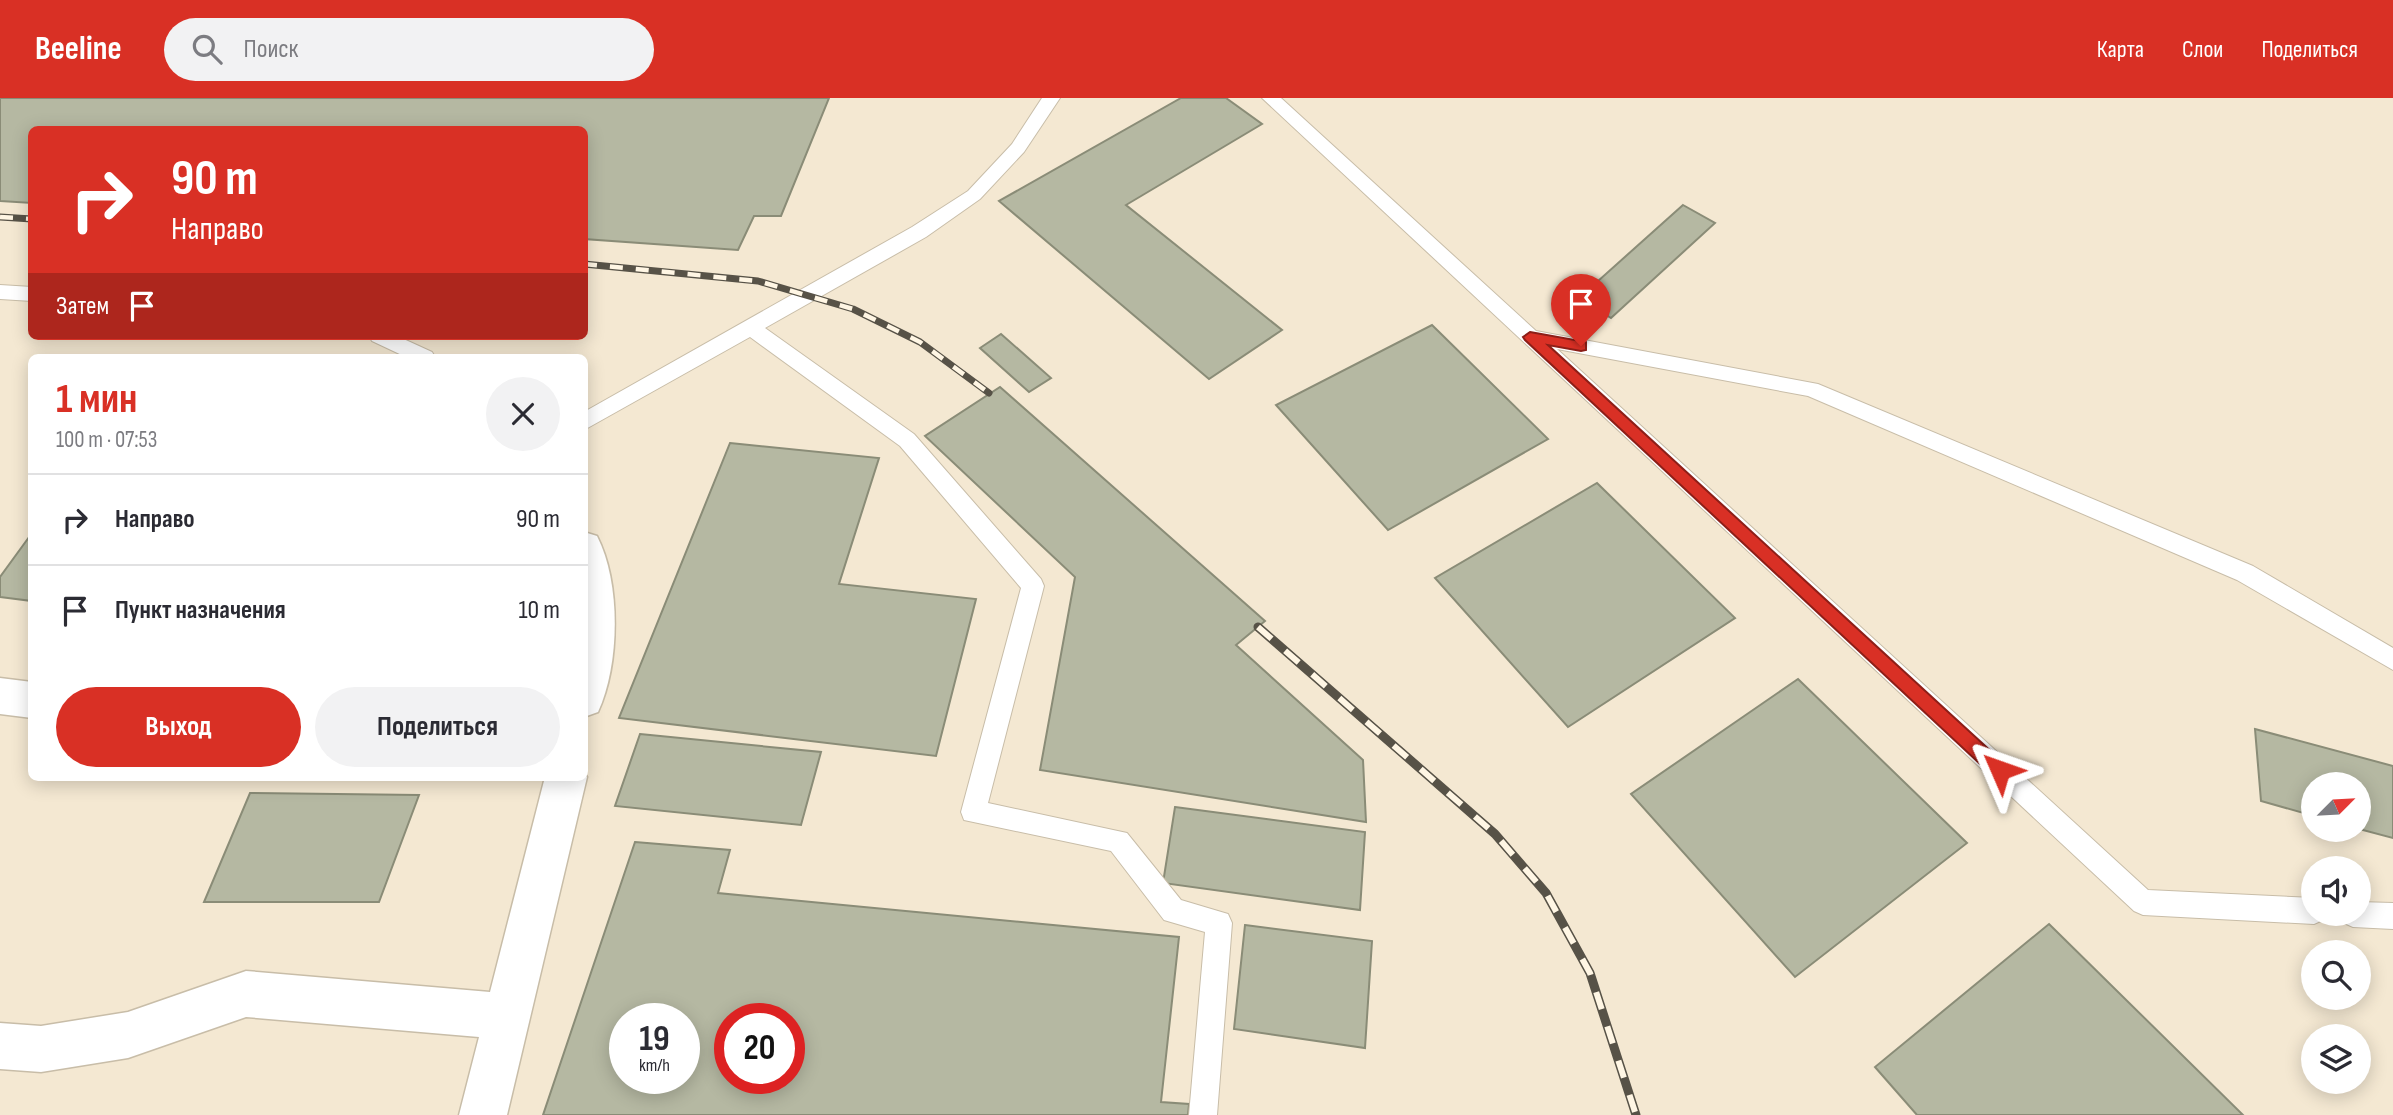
<!DOCTYPE html>
<html lang="ru">
<meta charset="utf-8">
<style>
body{margin:0;font-family:"Sofia Sans Condensed",sans-serif;background:#f2f2f3;color:#2b2b33;height:100vh;display:flex;flex-direction:column;font-size:26px;white-space:nowrap}
*{box-sizing:border-box;margin:0}
p{font-size:23px;color:#7c7c81}
.icon{flex:none;width:38px;height:38px;fill:none;stroke:currentColor;stroke-width:2;stroke-linecap:round;stroke-linejoin:round}
.map{position:relative;flex:1;overflow:hidden}
.panel{position:absolute;left:28px;top:256px;width:560px;height:427px;display:flex;flex-direction:column;background:#fff;border-radius:10px;box-shadow:0 4px 18px #0003}
.panel>*{flex:none}
.top-card{position:absolute;left:28px;top:28px;width:560px;height:214px;border-radius:10px;box-shadow:0 4px 18px #0003;background:#d93025;color:#fff;overflow:hidden}
.needle{width:46px;rotate:66deg}
.tools{position:absolute;left:2301px;top:674px;display:grid;gap:14px}
.tools a{display:grid;place-items:center;width:70px;height:70px;border-radius:50%;background:#fff;box-shadow:0 4px 18px #0003;font-size:35px}
.speed{position:absolute;left:609px;top:905px;display:flex;gap:14px;font-size:35px;font-weight:700;text-align:center}
.speed>*{display:grid;place-content:center;width:91px;height:91px;border-radius:50%;background:#fff;box-shadow:0 4px 18px #0003;line-height:1}
.speed small{font-size:18px;font-weight:400}
.speed .limit{border:10px solid #d22;background:#fff;color:#111}
.pin{position:absolute;display:grid;place-items:center;width:60px;height:60px;color:#fff;margin:-72px -30px;border-radius:50% 50% 50% 0;rotate:-45deg;box-shadow:0 0 7px #0007}
.pin .icon{rotate:45deg}
.me{position:absolute;width:77px;margin:-38px;rotate:313deg;stroke-linejoin:round;filter:drop-shadow(0 0 5px #0008)}
.turn{display:flex;align-items:center;gap:24px;height:147px;padding:0 28px;font-size:32px}
.turn .icon{width:91px;height:91px;stroke-width:2.5}
.turn b{display:block;font-size:49px;line-height:60px}
.then{display:flex;align-items:center;height:66px;padding:0 28px;background:#0003;gap:14px;font-size:26px}
.round{display:grid;place-items:center;flex:none;width:74px;height:74px;border-radius:37px;background:#f2f2f3}
.summary{display:flex;align-items:center;justify-content:space-between;height:119px;padding:0 28px}
h1{font-size:42px;font-weight:700;line-height:52px;color:#d93025}
.cta{display:flex;gap:14px;margin-top:auto;padding:14px 28px}
.cta a{flex:1;height:80px;border-radius:42px;background:#d93025;color:#fff;font-size:28px;font-weight:700;line-height:80px;text-align:center}
.cta a+a{background:#f2f2f3;color:#2b2b33}
ul{padding:0;list-style:none}
li{display:flex;align-items:center;gap:21px;height:91px;padding:0 28px;border-top:2px solid #e1e1e2}
li div{flex:1}
li b{display:block;font-size:26px}
li em{font-style:normal}
header{display:flex;align-items:center;gap:42px;box-sizing:border-box;height:98px;padding:0 35px;background:#d93025;color:#fff}
header strong{font-size:33px}
nav{display:flex;gap:38px;margin-inline-start:auto;font-size:24px}
.search{width:490px;height:63px;background:#f2f2f3;display:flex;align-items:center;gap:18px;box-sizing:border-box;padding:0 24px;border-radius:38px;color:#7c7c81;font-size:26px}
.map>svg:first-child{display:block}
</style>
<header>
<strong>Beeline</strong>
<div class="search"><svg class="icon" aria-label="search" viewBox="0 0 24 24"><circle cx="10" cy="10" r="6"/><path d="M15 15l6 6"/></svg>Поиск</div>
<nav><a>Карта</a><a>Слои</a><a>Поделиться</a></nav>
</header>
<div class="map">
<svg width="2393" height="1017" viewBox="0 0 2393 1017">
<rect width="100%" height="100%" fill="#f4e8d2"/>
<g fill="#b5b8a2" stroke="#8a8c77" stroke-width="2" fill-rule="evenodd">
<polygon points="0,0 829,0 781,118 754,118 738,152 584,141 584,32 32,32 32,105 0,103"/>
<polygon points="1181,0 1226,0 1262,26 1126,107 1282,232 1209,281 999,103"/>
<polygon points="1683,107 1715,125 1611,220 1579,200"/>
<polygon points="1432,227 1548,341 1388,432 1276,307"/>
<polygon points="1001,236 1051,280 1029,294 980,250"/>
<polygon points="1000,289 1265,523 1236,547 1363,662 1366,724 1040,672 1075,479 925,338"/>
<polygon points="730,345 879,360 839,486 976,501 936,658 619,620"/>
<polygon points="1597,385 1735,520 1568,629 1435,480"/>
<polygon points="32,435 32,503 0,499 0,479"/>
<polygon points="1798,581 1967,745 1795,879 1631,696"/>
<polygon points="2255,631 2393,668 2393,740 2359,731 2359,686 2314,686 2314,718 2261,703"/>
<polygon points="640,636 821,654 801,727 615,708"/>
<polygon points="250,695 419,697 379,804 204,804"/>
<polygon points="1175,709 1365,734 1360,812 1163,785"/>
<path d="M635,744L730,752L718,795L1179,839L1161,1004L1189,1006L1188,1017H543ZM625,920H684V980H625ZM730,920H789V980H730Z"/>
<polygon points="2049,826 2243,1017 1917,1017 1875,969"/>
<polygon points="1245,827 1372,843 1365,950 1234,931"/>
</g>
<g fill="none" stroke-linecap="round" stroke-linejoin="round">
<g stroke="#c8bda8" stroke-width="2">
<g id="lane">
<polygon points="1042,0 1060,0 1024,54 980,101 926,139 765,230 914,336 1041,481 1044,488 988,705 1127,735 1181,802 1228,816 1232,825 1217,1017 1189,1017 1205,834 1164,822 1111,753 964,722 961,714 1021,490 900,348 750,239 584,332 584,314 912,129 968,93 1012,46"/>
<polygon points="1262,0 1281,0 1536,233 1818,286 2253,468 2393,550 2393,572 2237,482 1808,298 1557,251 2148,792 2314,800 2314,816 2326,816 2323,822 2314,826 2143,817 2134,813"/>
<polygon points="0,187 32,189 32,203 0,201"/>
<polygon points="369,238 397,238 432,254 435,259 406,259 372,243"/>
<polygon points="2359,804 2393,805 2393,831 2353,829 2344,825 2340,816 2359,816"/>
</g>
</g>
<g stroke="#c8bda8" stroke-width="3">
<g id="street">
<path d="M584,434L597,438C621,485 620,566 598,614L584,619Z"/>
<polygon points="0,580 32,584 32,620 0,616"/>
<polygon points="584,674 587,679 507,1017 459,1017 479,939 246,919 128,960 41,974 0,971 0,925 41,928 128,914 246,873 490,894 545,679 584,679"/>
</g>
</g>
<use href="#lane" fill="#fff" fill-rule="evenodd"/>
<use href="#street" fill="#fff" fill-rule="evenodd"/>
<g stroke="#575247" stroke-width="7">
<g id="rail-far1">
<polyline points="0,119 32,121"/>
<polyline points="584,166 758,183 853,211 920,244 989,295"/>
</g>
</g>
<g stroke="#575247" stroke-width="9">
<polyline id="rail" points="1258,529 1495,736 1546,795 1590,875 1636,1017"/>
</g>
<use href="#rail-far1" stroke="#fff6e4" stroke-width="4.5" stroke-dasharray="13" stroke-linecap="butt"/>
<use href="#rail" stroke="#fff6e4" stroke-width="6" stroke-dasharray="18" stroke-linecap="butt"/>
</g>
<polygon fill="#d93025" stroke="#8d1f18" stroke-width="2" points="1530,234 1586,244 1586,252 1581,253 1548,247 2006,667 2008,672 2006,678 2000,680 1993,678 1525,242 1523,239"/>
</svg>
<div class="tools">
<a><svg class="needle" viewBox="-14 -14 28 28"><path d="M0-13l5 13h-10z" fill="#e53935"/><path d="M0 13l5-13h-10z" fill="#7c7c81"/></svg></a>
<a><svg class="icon" aria-label="sound" viewBox="0 0 24 24"><path d="M4 9h4l5-4v14l-5-4H4zM17 9q2 3 0 6"/></svg></a>
<a><svg class="icon" aria-label="search" viewBox="0 0 24 24"><circle cx="10" cy="10" r="6"/><path d="M15 15l6 6"/></svg></a>
<a><svg class="icon" aria-label="layers" viewBox="0 0 24 24"><path d="M12 4l9 5-9 5-9-5zM3 14l9 5 9-5"/></svg></a>
</div>
<div class="speed"><div>19<small>km/h</small></div><div class="limit">20</div></div>
<div class="pin" style="left:1581px;top:248px;background:#d93025"><svg class="icon" aria-label="arrive" viewBox="0 0 24 24"><path d="M6 21V4h12l-3 4 3 4H6"/></svg></div>
<svg class="me" style="left:2000px;top:672px" viewBox="-20 -20 40 40"><path d="M0-17L14 15 0 8-14 15z" fill="#d93025" stroke="#fff" stroke-width="4"/></svg>
<div class="top-card">
<div class="turn"><svg class="icon" aria-label="right" viewBox="0 0 24 24"><path d="M7 20v-9h11M14 6l5 5-5 5"/></svg><div><b>90 m</b>Направо</div></div>
<div class="then">Затем<svg class="icon" aria-label="arrive" viewBox="0 0 24 24"><path d="M6 21V4h12l-3 4 3 4H6"/></svg></div>
</div>
<section class="panel">
<div class="summary"><div><h1>1 мин</h1><p>100 m · 07:53</p></div><a class="round"><svg class="icon" aria-label="close" viewBox="0 0 24 24"><path d="M6 6l12 12M18 6L6 18"/></svg></a></div>
<ul>
<li><svg class="icon" aria-label="right" viewBox="0 0 24 24"><path d="M7 20v-9h11M14 6l5 5-5 5"/></svg><div><b>Направо</b></div><em>90 m</em></li>
<li><svg class="icon" aria-label="arrive" viewBox="0 0 24 24"><path d="M6 21V4h12l-3 4 3 4H6"/></svg><div><b>Пункт назначения</b></div><em>10 m</em></li>
</ul>
<div class="cta"><a>Выход</a><a>Поделиться</a></div>
</section>
</div>
